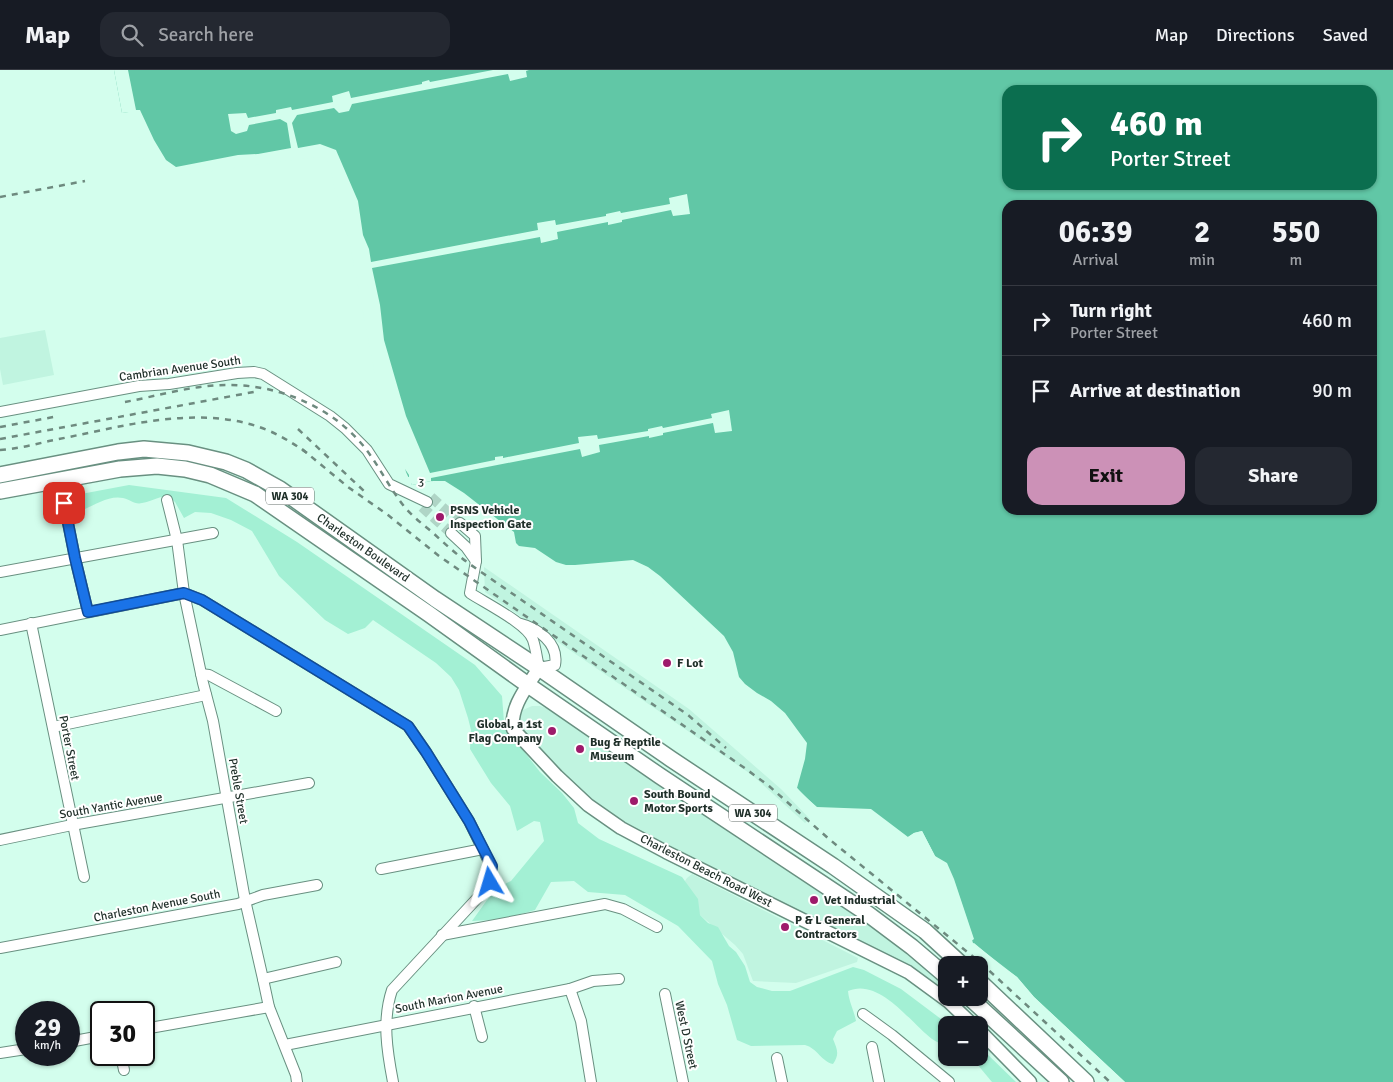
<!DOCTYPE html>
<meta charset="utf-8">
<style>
body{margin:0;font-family:Signika,sans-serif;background:#242831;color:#f1f3f6;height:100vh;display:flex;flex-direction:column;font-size:19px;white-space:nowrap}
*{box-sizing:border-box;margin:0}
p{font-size:16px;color:#9ea1a6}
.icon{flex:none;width:28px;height:28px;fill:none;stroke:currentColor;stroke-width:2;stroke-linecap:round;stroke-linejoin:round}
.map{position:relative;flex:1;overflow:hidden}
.details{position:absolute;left:1002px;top:130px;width:375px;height:315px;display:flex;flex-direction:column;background:#171b24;border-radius:15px;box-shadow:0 1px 4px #0004}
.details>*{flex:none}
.hud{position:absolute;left:1002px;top:15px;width:375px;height:105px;border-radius:15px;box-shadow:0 1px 4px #0004;background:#0b6e4f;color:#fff;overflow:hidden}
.tools{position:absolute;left:938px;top:886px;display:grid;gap:10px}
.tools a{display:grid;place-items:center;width:50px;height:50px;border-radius:10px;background:#171b24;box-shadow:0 1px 4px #0004;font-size:25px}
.speed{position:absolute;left:15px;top:931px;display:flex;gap:10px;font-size:25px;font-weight:700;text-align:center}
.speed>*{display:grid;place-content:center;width:65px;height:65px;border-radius:50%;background:#171b24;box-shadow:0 1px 4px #0004;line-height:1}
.speed small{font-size:12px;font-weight:400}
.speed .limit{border:2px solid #111;border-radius:8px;background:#fff;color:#111}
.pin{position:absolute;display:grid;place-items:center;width:42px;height:42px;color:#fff;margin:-21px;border-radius:10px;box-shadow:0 2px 8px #0006}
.me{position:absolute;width:55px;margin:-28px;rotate:353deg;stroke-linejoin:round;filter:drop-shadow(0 0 4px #0008)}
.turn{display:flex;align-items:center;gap:18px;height:105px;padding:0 25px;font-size:22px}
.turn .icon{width:65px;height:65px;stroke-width:2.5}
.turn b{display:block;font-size:35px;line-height:42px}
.eta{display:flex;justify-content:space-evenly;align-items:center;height:85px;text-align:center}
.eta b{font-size:30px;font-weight:700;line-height:35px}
.action{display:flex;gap:10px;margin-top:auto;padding:10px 25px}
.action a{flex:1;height:58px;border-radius:15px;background:#cc91b7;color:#111;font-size:20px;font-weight:700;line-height:58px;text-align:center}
.action a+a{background:#242831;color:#f1f3f6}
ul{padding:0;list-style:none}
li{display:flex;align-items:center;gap:15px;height:70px;padding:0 25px;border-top:1px solid #363941}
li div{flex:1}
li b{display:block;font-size:19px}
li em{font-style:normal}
header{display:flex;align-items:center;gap:30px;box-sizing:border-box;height:70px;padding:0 25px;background:#171b24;border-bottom:1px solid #363941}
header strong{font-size:24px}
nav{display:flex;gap:28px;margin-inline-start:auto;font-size:18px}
.search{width:350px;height:45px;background:#242831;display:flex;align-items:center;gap:12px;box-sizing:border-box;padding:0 18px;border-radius:15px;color:#9ea1a6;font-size:19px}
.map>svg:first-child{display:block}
</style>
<header>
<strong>Map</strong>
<div class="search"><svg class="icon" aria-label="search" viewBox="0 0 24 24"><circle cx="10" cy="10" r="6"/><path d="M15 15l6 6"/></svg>Search here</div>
<nav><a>Map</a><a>Directions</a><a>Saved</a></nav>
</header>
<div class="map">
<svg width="1393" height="1012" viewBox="0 0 1393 1012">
<rect width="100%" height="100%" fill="#d3feed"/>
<g fill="#c0f4e0">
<polygon points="45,260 54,305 3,315 0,299 0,268"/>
<polygon points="484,497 689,639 781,719 810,749 805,753 752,705 485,522"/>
<polygon points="532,636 540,636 549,639 830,827 912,887 942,913 946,919 912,899 638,761 608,741 582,721 524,664 519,656 519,646 523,640"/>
<polygon points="692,804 858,888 857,892 796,913 753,911 743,884 735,875 700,845 685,811 687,808"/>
</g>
<g fill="#a3f0d4">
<path d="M129,415L226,428L297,472L475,595L502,626L504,652L512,666L540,702L562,723L574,738L578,753L599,769L682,807L698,829L700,845L708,853L718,857L729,876L736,882L745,896L750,912L757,917L772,921H790L853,897L864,900L901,919L949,955H946V977C942,974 936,972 932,969C911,953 879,907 848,921C849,932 854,940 856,951L837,961L833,969C837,979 840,984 833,994C822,992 817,978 805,975L751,976L737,970L727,935L718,914L712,891L678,856L625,825L588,822L574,811L551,812L535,840C515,846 494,851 472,851L487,830L500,816L511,811L544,771L540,752L534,751L517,761L510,736L491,713L470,679L471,660L468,648L459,620L451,607L436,593L373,550L365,558L348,564L325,550L279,506L252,461L231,450L211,443L195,442L184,448L175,432L168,426C156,427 153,431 142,433C135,435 129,429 123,428C110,425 96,434 85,439L76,436L65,427Z"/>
<polygon points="979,977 984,981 1016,1012 992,1012 977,994 966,988 979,988"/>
</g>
<path fill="#61c7a6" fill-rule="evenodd" d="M114,0H1393V1012H1125L1034,927L1017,907L973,873L956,820L935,786L922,761L914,763L908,767L871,739L817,737L801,723L797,718L796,694L791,684L748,634L720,578L630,500L542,499L444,415L431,411L412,415L406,402L353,179L329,85L315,84L169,105L135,41L122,43ZM1008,20H1372V115H1008ZM1008,135H1372V440H1008Z"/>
<g fill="#d3feed">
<polygon points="114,0 128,0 136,40 140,40 154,70 166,90 176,97 238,85 258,84 291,78 287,53 280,49 249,55 247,61 236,64 231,61 228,44 246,43 248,48 276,43 276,40 291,37 292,40 333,32 332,26 349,21 351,28 422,14 422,12 429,10 430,12 493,0 529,0 526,1 527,7 510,11 508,4 352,34 349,41 339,43 334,38 297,45 292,53 298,78 320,74 336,80 358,131 363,165 369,179 371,192 538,160 537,153 555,150 556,155 606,146 606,144 620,141 621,143 670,134 669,128 687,124 690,144 673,146 671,140 622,150 622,152 608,155 608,152 557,162 558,169 541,173 540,167 372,198 380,235 384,270 406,346 430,403 495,390 495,387 503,386 503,388 579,373 578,367 597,365 598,369 648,361 648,359 662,356 663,358 712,348 711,344 729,340 732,361 715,363 713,353 663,363 663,365 649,368 649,366 599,375 600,382 582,387 580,379 431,408 431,411 445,411 464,423 514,462 516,473 519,476 535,478 556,492 566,495 575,495 633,490 648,497 660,506 724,566 733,582 739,607 745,614 757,623 771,631 785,643 807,673 805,689 797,718 818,739 799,725 795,719 793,695 779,672 746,636 717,615 718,579 629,503 560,507 541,501 497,470 443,417 431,411 412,415 411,413 409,413 407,407 409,407 409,405 403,396 401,396 386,362 351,180 327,88 315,87 168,107 144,91 134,44 131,44 130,42 122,43"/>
<polygon points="922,761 935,786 947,793 954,809 974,869 970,872 954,821 933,787 923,767 921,764 908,770 908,767 914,763"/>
<polygon points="974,873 1004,898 1017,907 1034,927 1125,1012 1121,1012 1069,963 1032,929 1016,909 971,875"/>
</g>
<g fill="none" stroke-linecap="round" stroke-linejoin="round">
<g stroke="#afd5c6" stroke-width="10" stroke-dasharray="10 5" stroke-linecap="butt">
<polyline points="431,427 460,453"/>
<polyline points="422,437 451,463"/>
</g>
<g stroke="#699081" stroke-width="12">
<g id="minor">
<polyline points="0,342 139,316 169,314 237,303 254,302 263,304 330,346 345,358 367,380 389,414 427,432"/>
<polyline points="167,430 177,470 184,523 203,613 213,651 245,830 263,909 269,937 296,1005 297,1012"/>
<polyline points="64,433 75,488 88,542"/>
<path d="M460,453L475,466L476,491L470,523C485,533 528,554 533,570C536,579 537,589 539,598L555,595C559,573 538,558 518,553"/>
<polyline points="451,463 466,477 476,491"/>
<polyline points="0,502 213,463"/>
<polyline points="31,553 84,807"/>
<path d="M0,560L184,523L202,530L408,656L426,682L469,751L491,796V812L483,822L392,920C382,950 387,981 393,1012"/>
<polyline points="201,604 209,605 276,641"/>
<polyline points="53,657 206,625"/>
<polyline points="0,770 72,755 309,713"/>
<polyline points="381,799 483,779"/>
<polyline points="442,865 605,834 623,839 657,857"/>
<polyline points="0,878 238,834 263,825 317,815"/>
<polyline points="263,909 336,892"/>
<polyline points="570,919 581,951 591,1012"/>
<polyline points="665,924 683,1012"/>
<polyline points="474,936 482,967"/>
<polyline points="863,944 892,965 949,1012"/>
<polyline points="144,959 269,937"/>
<polyline points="69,972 101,966"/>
<polyline points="285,975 570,919 593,911 619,909"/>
<polyline points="872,977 879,1012"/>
<polyline points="0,983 26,979"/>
<polyline points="121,985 124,1000"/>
<polyline points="777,988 782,1012"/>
</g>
</g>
<g stroke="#699081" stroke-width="15">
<g id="major">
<path d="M539,598C528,616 510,636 513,659L557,706L588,735L621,758L666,782L908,902L949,932L973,955"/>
<polyline points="979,960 1030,1012"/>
</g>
</g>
<g stroke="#699081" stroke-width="18">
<g id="highway">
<polyline points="0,405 118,382 144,379 188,383 226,392 246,400 280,419 435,529 539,598 671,689 833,796 925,861 962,895"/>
<polyline points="0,421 120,399 157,396 185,399 210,405 255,424 429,544 528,615 660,706 868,844 912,877 946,906"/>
<polyline points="979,911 1086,1012"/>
<polyline points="970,928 1061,1012"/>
</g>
</g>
<use href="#minor" stroke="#fff" stroke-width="10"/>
<use href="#major" stroke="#fff" stroke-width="12"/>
<use href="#highway" stroke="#fff" stroke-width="15"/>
<g stroke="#6e8a7f" stroke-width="2.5" stroke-dasharray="6 6" stroke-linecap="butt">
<polyline points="0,127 85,111"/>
<path d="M125,332C157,326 194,315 226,315C278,314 333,337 365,378C379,396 389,417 403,435C411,445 421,453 431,461C444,473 457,485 471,495L688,645L726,678"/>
<polyline points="0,357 59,346"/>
<polyline points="298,359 364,421"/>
<polyline points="0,369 259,321"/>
<polyline points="302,379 348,417 388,445 439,486 746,699 769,716 829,769 982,894 1110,1012"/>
<path d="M0,380C16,379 33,375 49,371C118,358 199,332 267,360C282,366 294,374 307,383"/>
</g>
</g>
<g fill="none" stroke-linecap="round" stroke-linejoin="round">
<g stroke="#114b97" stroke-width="12">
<polyline id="route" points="64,433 75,488 88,542 184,523 202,530 408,656 426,682 469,751 492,796 490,812"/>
</g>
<use href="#route" stroke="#1a73e8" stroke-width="9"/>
</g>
<g fill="#9e1a6b" stroke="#fff" stroke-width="2">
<circle cx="440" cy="447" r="5"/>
<circle cx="667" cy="593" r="5"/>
<circle cx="552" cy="661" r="5"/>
<circle cx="580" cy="679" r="5"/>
<circle cx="634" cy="731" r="5"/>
<circle cx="814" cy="830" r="5"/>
<circle cx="785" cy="857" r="5"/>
</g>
<g text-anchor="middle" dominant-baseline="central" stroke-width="4" stroke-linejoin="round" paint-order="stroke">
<g fill="#fff" stroke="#626d69" stroke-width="1">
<rect x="266" y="417.5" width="48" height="17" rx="4"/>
<rect x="729" y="734.5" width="48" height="17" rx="4"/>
</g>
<g font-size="11" font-weight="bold" fill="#1f2f29">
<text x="290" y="426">WA 304</text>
<text x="753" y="743">WA 304</text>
</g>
<g font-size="12" fill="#1f2f29" stroke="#fff">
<text transform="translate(180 299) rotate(-8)">Cambrian Avenue South</text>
<text transform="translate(421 413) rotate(6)">3</text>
<text transform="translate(363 478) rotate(35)">Charleston Boulevard</text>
<text transform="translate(69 678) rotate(79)">Porter Street</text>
<text transform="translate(238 721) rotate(80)">Preble Street</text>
<text transform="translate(111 736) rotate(-10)">South Yantic Avenue</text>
<text transform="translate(706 801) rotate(27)">Charleston Beach Road West</text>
<text transform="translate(157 836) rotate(-11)">Charleston Avenue South</text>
<text transform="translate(449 929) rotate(-11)">South Marion Avenue</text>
<text transform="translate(686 965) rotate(78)">West D Street</text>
</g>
<g font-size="12" font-weight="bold" fill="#1f2f29" stroke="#fff" text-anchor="start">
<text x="450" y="440">PSNS Vehicle<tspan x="450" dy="14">Inspection Gate</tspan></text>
<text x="677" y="593">F Lot</text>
<text x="542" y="654" text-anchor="end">Global, a 1st<tspan x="542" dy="14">Flag Company</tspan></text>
<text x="590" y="672">Bug &amp; Reptile<tspan x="590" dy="14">Museum</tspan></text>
<text x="644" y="724">South Bound<tspan x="644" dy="14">Motor Sports</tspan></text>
<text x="824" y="830">Vet Industrial</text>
<text x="795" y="850">P &amp; L General<tspan x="795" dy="14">Contractors</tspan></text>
</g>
</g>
</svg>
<div class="tools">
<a>+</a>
<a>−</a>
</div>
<div class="speed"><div>29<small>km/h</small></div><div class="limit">30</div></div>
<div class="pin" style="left:64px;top:433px;background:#d93025"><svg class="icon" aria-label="arrive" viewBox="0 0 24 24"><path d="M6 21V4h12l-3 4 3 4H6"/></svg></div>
<svg class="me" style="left:490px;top:812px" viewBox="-20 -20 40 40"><path d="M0-17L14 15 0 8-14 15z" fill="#1a73e8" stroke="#fff" stroke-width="4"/></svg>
<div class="hud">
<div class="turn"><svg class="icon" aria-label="right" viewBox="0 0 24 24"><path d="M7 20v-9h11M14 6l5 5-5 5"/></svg><div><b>460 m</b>Porter Street</div></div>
</div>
<section class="details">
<div class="eta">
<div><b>06:39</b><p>Arrival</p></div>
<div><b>2</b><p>min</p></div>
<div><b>550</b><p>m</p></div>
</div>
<ul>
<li><svg class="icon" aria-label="right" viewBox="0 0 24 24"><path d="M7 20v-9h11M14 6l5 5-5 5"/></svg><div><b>Turn right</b><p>Porter Street</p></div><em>460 m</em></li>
<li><svg class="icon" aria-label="arrive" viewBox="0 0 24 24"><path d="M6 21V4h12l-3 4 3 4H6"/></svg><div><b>Arrive at destination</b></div><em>90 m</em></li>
</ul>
<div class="action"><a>Exit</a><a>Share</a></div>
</section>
</div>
